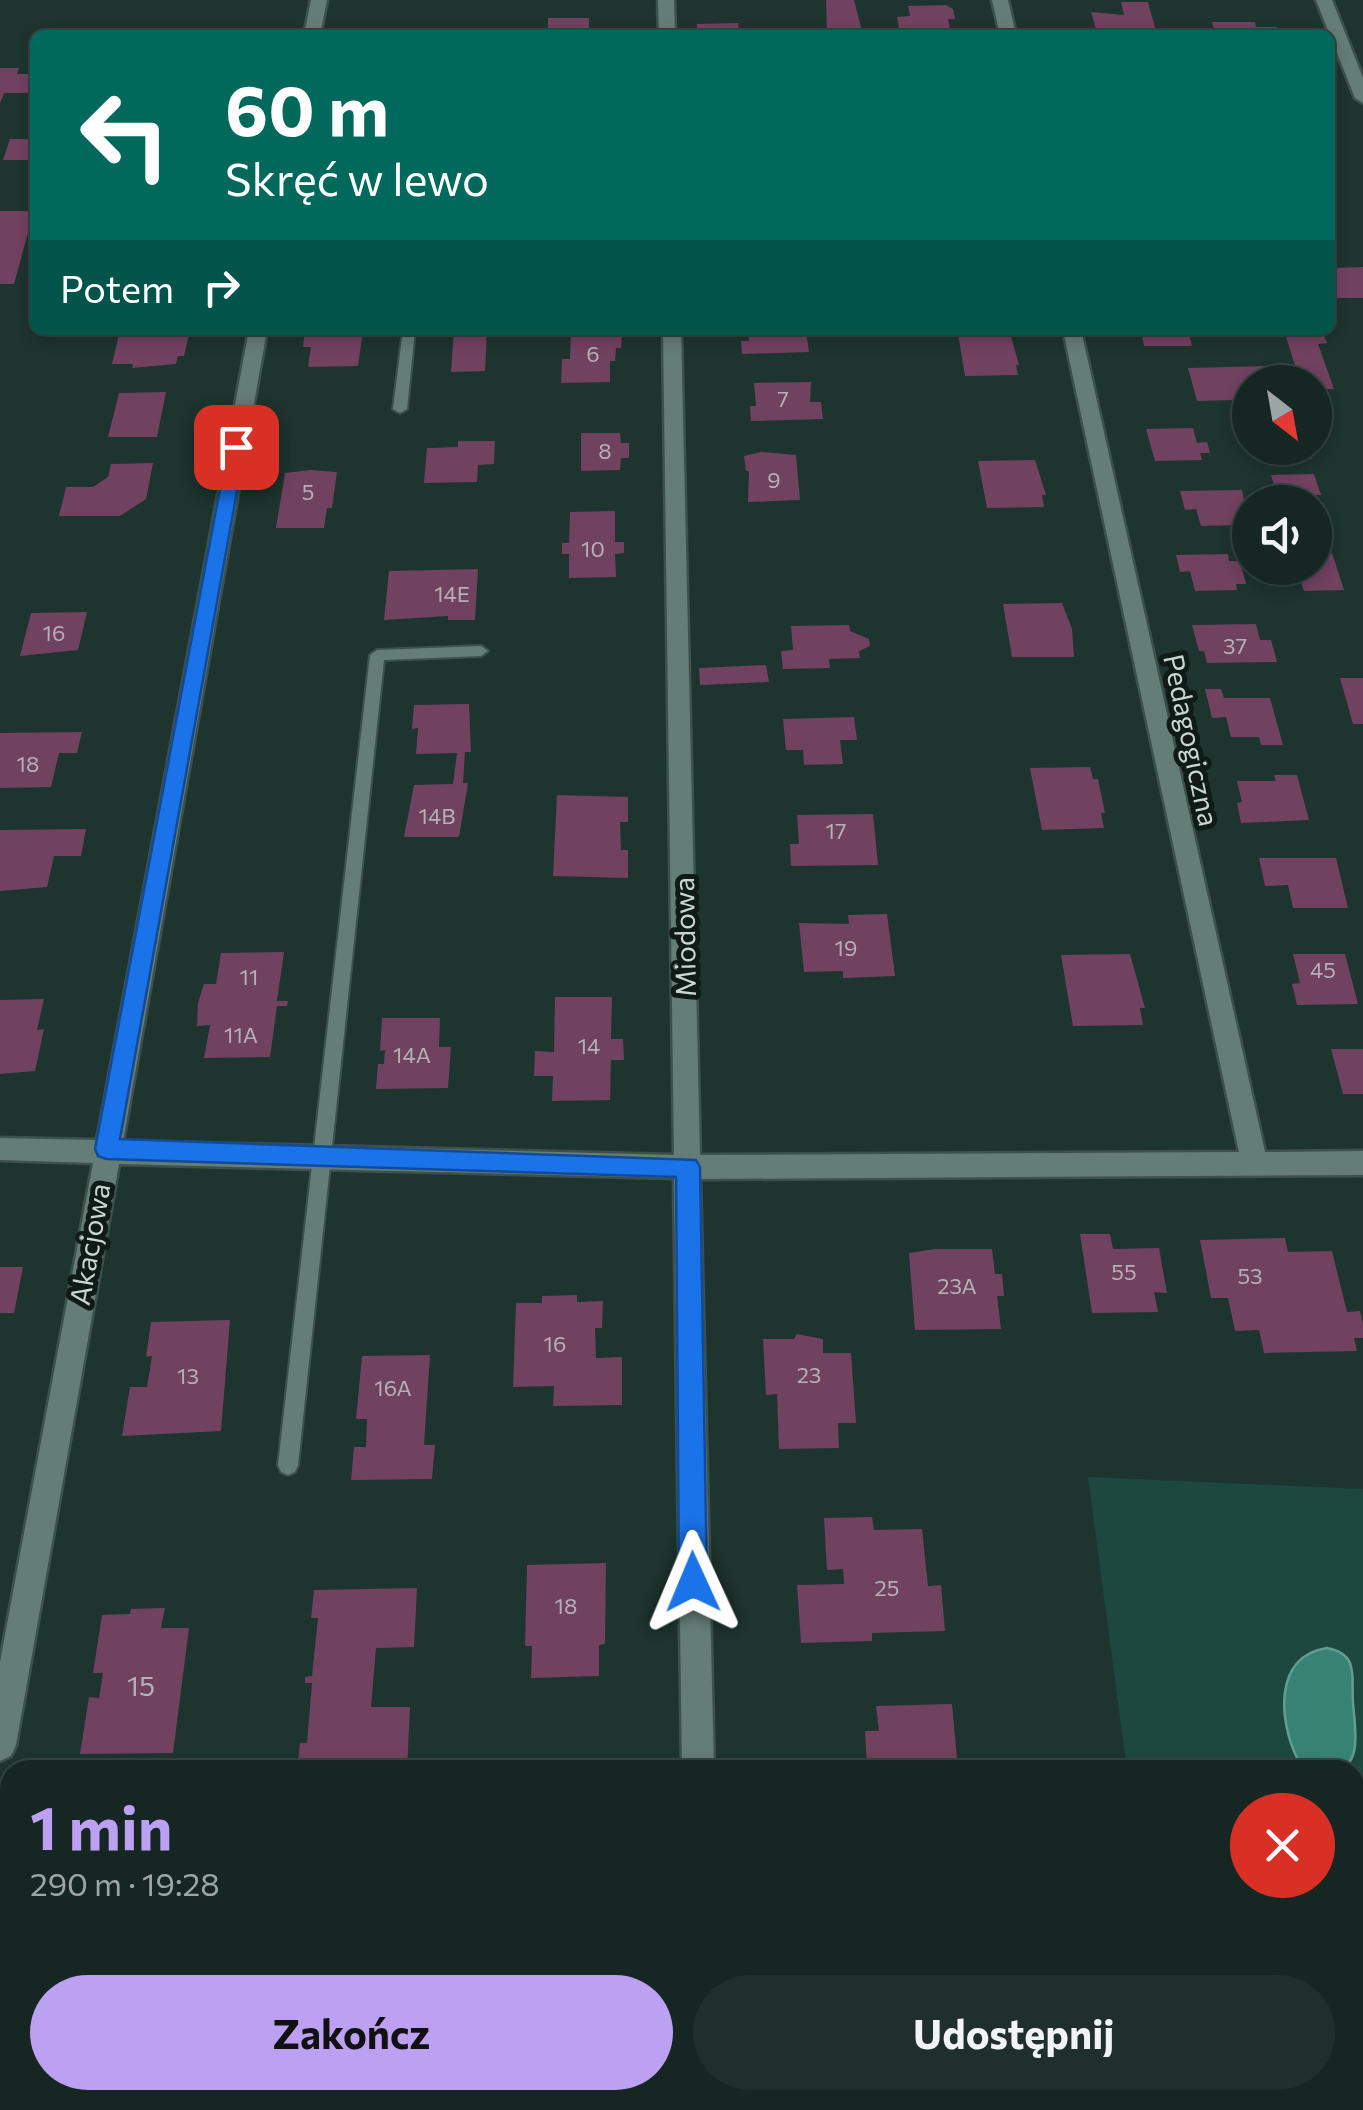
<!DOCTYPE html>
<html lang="pl">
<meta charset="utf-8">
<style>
body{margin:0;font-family:Commissioner,sans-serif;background:#1f2f2b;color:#f1f3f6;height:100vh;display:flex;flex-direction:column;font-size:38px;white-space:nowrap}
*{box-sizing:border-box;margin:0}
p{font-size:32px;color:#9ea5a6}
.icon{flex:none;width:55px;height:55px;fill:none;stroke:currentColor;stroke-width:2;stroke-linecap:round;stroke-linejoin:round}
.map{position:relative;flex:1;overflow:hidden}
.details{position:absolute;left:0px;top:1760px;width:1365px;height:350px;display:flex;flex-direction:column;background:#162723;border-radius:30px 30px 0 0;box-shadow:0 5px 15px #0003,0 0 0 2px #354441}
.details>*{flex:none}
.guide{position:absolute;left:30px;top:30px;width:1305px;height:305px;border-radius:15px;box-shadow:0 5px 15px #0003,0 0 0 2px #354441;background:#00695c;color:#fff;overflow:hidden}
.needle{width:65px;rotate:149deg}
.buttons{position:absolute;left:1232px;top:365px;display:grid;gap:20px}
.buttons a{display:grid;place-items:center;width:100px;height:100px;border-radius:50%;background:#162723;box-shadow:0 5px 15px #0003,0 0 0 2px #354441;font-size:50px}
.pin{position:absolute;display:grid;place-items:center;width:85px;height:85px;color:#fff;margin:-42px;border-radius:20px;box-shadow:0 5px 15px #0006}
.me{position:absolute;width:110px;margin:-55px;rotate:359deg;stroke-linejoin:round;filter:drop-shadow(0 0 8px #0008)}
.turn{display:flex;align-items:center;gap:35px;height:210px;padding:0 30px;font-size:45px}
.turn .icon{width:130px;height:130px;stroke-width:2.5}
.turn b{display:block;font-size:70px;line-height:85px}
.then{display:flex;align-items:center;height:95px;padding:0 30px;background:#0003;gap:20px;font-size:38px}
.round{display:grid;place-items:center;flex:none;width:105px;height:105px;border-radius:52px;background:#1f2f2b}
.overview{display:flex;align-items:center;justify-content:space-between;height:170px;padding:0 30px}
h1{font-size:60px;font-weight:700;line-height:75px;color:#bca0f2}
.primary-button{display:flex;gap:20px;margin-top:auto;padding:20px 30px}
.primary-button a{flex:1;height:115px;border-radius:60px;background:#bca0f2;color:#111;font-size:40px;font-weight:700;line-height:115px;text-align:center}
.primary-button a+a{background:#1f2f2b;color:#f1f3f6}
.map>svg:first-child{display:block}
</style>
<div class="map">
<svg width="1363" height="2110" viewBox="0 0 1363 2110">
<rect width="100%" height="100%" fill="#1e342f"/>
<polygon fill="#1d4840" points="1088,1477 1363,1489 1363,2110 1172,2110 1171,2100 1355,2100 1355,1770 1127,1770"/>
<path fill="#388374" stroke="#649c90" stroke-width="2.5" d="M1327,1648C1360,1654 1351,1678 1353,1703C1355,1728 1363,1769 1333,1770C1318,1770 1308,1769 1297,1758C1279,1721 1273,1656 1327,1648Z"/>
<g fill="#714160">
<polygon points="826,0 854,0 862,31 827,31"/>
<polygon points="1121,2 1148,2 1157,35 1097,33 1091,12 1124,15"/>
<polygon points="946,5 953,9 955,19 948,19 951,35 900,35 897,17 910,16 908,6"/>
<rect x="548" y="18" width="41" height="16"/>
<polygon points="1212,22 1255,22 1256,27 1276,27 1285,35 1216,35"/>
<polygon points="738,23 739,35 697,35 697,24"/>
<polygon points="0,68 19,68 17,74 35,74 31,93 4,93 0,103"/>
<polygon points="10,139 35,139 35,160 3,160"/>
<polygon points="0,211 34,211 14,284 0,284"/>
<polygon points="1363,267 1363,298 1336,298 1330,268"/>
<polygon points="120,330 190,330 184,356 178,356 176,364 132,368 133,364 112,364"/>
<polygon points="305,330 363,330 358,366 308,367 311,347 303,347"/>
<polygon points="454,330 487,330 485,371 451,372"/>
<polygon points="571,330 616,330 616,334 622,334 621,348 616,348 615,361 610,361 610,382 561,383 562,359 570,359"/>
<polygon points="748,330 806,330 809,352 742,354 741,341 749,341"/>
<polygon points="1141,330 1188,330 1192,346 1144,346"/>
<polygon points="1284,330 1322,330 1327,343 1318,344 1334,389 1327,389 1331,403 1315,403 1315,382 1300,382"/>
<polygon points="1010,333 1019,365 1016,365 1018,375 965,376 958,334"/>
<polygon points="1268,366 1273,382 1250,382 1250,393 1238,394 1236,400 1197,401 1188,368"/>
<polygon points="811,382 810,402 821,402 823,419 751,421 750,406 756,406 754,383"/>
<polygon points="166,392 157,437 108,437 119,393"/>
<polygon points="1193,428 1197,443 1207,442 1210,453 1200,453 1202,460 1155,461 1146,429"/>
<polygon points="581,433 620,433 621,443 629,443 629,458 621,458 620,470 581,471"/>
<polygon points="458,441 495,441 494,464 478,465 477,482 424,483 427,448 458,447"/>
<polygon points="1270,448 1308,448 1312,459 1273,459"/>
<polygon points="761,452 796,455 800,500 748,502 749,471 746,471 744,456"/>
<polygon points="1035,460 1046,495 1042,495 1044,507 987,508 978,461"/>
<polygon points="153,463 146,499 120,516 59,516 66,487 93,487 108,477 111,464"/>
<polygon points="310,470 337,472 332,508 327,508 324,528 276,528 285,473"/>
<polygon points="1314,474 1321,495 1277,495 1271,475"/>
<polygon points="1242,490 1250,532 1239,533 1237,525 1201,526 1196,509 1185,510 1180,491"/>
<polygon points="615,511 615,542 624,542 624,553 615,554 616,577 569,578 569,554 562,554 562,543 569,543 570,512"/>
<polygon points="1332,553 1344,590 1304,591 1296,568 1315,568 1315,554"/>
<polygon points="1228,554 1229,561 1240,561 1246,584 1236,584 1237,590 1195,591 1190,571 1180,572 1176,555"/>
<polygon points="478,569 475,620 448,620 448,616 384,620 389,571"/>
<polygon points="1062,603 1072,629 1074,657 1012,657 1003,604"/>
<polygon points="87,612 78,650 20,656 31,613"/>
<polygon points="1256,624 1260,640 1271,640 1277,662 1207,663 1204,651 1199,651 1192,625"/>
<polygon points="849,625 850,631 869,639 870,646 859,651 860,658 829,659 830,668 783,669 781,651 793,650 791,626"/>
<polygon points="766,665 769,682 700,685 699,668"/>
<polygon points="1340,678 1363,678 1363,724 1353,724"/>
<polygon points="1205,689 1221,689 1224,698 1270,698 1283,745 1261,745 1259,737 1231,737 1226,717 1212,718"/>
<polygon points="469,704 471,752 465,752 463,783 468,783 459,837 404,837 414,785 453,784 457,753 416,754 418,728 412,729 414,705"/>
<polygon points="854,717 857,740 840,740 843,764 804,765 803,750 786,750 783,719"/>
<polygon points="82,732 77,753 59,753 51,787 0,788 0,733"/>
<polygon points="1090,767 1093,779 1098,779 1105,813 1101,813 1104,828 1042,830 1030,768"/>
<polygon points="1274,775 1297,775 1309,820 1241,823 1237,803 1242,802 1237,781 1276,781"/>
<polygon points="557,795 628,797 628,822 620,822 621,850 628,850 628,878 553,876"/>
<polygon points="873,814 878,865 791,866 790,844 799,844 797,815"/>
<polygon points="86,829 81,856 54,856 47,887 0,891 0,830"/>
<polygon points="1259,858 1336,858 1348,908 1293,908 1288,885 1265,886"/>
<polygon points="887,914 895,976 843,978 843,971 804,972 799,923 849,924 848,915"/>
<polygon points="284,952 277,1001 288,1001 287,1006 277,1006 270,1057 204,1058 210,1025 197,1026 198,1003 204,984 216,984 221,953"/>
<polygon points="1130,954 1145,1008 1140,1008 1143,1025 1073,1026 1061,955"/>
<polygon points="1293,954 1345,954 1358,1004 1297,1005 1292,984 1300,983"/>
<polygon points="555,997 612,997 611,1039 623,1039 624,1060 611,1060 610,1100 552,1101 553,1076 534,1076 535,1051 554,1052"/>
<polygon points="44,999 37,1030 44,1029 35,1071 0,1074 0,1000"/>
<polygon points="382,1018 440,1018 439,1047 451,1047 448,1088 376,1089 378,1064 384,1064 385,1050 380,1051"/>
<polygon points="1331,1049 1363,1049 1363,1094 1343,1094"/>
<polygon points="1080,1234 1110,1234 1113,1249 1159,1248 1167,1293 1154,1292 1158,1312 1092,1313"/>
<polygon points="1285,1238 1288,1252 1332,1251 1347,1312 1360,1311 1363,1324 1363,1338 1354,1338 1357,1351 1264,1353 1259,1330 1235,1331 1228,1298 1211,1298 1200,1240"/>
<polygon points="935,1249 992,1249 995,1274 1002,1274 1004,1296 997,1296 1001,1329 915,1330 909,1253"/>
<polygon points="0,1267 23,1267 14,1313 0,1313"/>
<polygon points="577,1295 577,1302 603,1301 602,1328 595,1328 596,1358 622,1357 622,1405 553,1406 554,1386 513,1387 516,1303 542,1303 542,1296"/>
<polygon points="230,1320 221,1431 122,1436 130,1387 147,1387 152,1356 146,1357 151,1322"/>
<polygon points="797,1334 823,1339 823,1353 851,1353 856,1423 838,1423 839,1448 779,1449 777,1394 766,1395 763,1339 794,1339"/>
<polygon points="430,1355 424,1445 435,1445 432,1479 351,1480 354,1447 366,1447 367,1419 356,1419 362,1356"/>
<polygon points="872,1517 874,1530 922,1529 928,1586 941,1585 945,1631 872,1633 872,1641 801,1643 797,1585 844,1584 843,1569 827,1570 824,1518"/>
<polygon points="606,1563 605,1644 599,1645 599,1676 531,1678 532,1646 525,1646 527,1565"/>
<polygon points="417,1588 414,1647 376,1648 371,1707 410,1707 407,1770 297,1770 300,1743 307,1743 312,1683 305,1683 305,1677 312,1676 318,1618 311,1618 314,1590"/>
<polygon points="165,1608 161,1628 189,1628 173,1753 80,1754 89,1697 99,1698 103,1673 93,1673 102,1615 130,1614 131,1609"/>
<polygon points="952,1704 958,1770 867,1770 865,1731 879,1731 876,1706"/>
<polygon points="31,2100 110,2100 108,2110 29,2110"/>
<polygon points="248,2100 353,2100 352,2110 247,2110"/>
</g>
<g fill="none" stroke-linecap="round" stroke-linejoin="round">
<g stroke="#3d504c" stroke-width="4">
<g id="lane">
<polygon points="403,330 415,330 407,409 400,413 393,409"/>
<polygon points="481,646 488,651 481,656 384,660 298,1465 295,1472 288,1475 281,1472 278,1465 370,655 377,650"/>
</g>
</g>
<g stroke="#3d504c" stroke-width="5">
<g id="street">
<polygon points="311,0 327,0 320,35 304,35"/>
<polygon points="658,0 674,0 675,35 659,35"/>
<polygon points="992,0 1008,0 1016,35 1000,35"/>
<polygon points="1316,0 1332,0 1363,78 1363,103 1355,98"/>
<polygon points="249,330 267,330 123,1141 674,1155 663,330 681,330 700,1155 1239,1152 1063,330 1081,330 1265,1152 1363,1151 1363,1175 700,1179 714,1770 682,1770 674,1178 119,1164 16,1745 11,1756 0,1761 0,1662 93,1163 0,1160 0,1138 97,1140"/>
<rect x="689" y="2100" width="34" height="10"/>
</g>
</g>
<use href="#lane" fill="#657d77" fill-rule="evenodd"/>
<use href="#street" fill="#657d77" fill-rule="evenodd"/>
</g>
<polygon fill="#1a73e8" stroke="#114b97" stroke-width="2.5" points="236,441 245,447 120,1139 696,1160 700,1167 707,1582 703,1592 693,1596 683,1592 679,1582 676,1177 106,1159 98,1156 95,1149 228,447"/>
<g text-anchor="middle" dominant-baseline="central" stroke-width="10" stroke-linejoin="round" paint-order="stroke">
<g font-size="22" fill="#b3b1b6">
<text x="593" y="353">6</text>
<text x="783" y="398">7</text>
<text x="605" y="450">8</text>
<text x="774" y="479">9</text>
<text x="308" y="491">5</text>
<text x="593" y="548">10</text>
<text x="452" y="593">14E</text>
<text x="54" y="632">16</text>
<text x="1235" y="645">37</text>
<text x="28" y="763">18</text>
<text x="437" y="815">14B</text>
<text x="836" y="830">17</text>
<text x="846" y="947">19</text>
<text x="1323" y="969">45</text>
<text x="249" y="976">11</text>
<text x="241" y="1034">11A</text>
<text x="589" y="1045">14</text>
<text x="412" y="1054">14A</text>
<text x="1124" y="1271">55</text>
<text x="1250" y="1275">53</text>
<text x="957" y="1285">23A</text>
<text x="555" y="1343">16</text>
<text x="809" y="1374">23</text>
<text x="188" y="1375">13</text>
<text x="393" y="1387">16A</text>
<text x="887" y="1587">25</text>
<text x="566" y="1605">18</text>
</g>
<g font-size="28" fill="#c9d6d3" stroke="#101a17">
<text transform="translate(1192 740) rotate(78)">Pedagogiczna</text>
<text transform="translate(684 937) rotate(-91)">Miodowa</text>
<text transform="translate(89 1244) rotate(-80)">Akacjowa</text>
</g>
<g font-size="28" fill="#b3b1b6">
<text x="141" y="1685">15</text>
</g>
</g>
</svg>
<div class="buttons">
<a><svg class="needle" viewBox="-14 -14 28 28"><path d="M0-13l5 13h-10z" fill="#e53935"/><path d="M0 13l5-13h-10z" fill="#9ea5a6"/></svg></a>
<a><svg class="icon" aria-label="sound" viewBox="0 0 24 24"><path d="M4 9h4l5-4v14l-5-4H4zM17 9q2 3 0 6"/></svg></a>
</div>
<div class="pin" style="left:236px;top:447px;background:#d93025"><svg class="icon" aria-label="arrive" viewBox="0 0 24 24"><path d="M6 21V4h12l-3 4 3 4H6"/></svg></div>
<svg class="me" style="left:693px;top:1582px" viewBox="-20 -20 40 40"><path d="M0-17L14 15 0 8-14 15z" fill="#1a73e8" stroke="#fff" stroke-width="4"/></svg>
<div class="guide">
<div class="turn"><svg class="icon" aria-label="left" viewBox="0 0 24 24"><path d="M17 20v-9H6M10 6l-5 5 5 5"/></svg><div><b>60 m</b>Skręć w lewo</div></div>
<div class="then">Potem<svg class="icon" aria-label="right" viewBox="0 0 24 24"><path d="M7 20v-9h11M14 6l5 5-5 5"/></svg></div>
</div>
<section class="details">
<div class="overview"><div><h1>1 min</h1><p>290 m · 19:28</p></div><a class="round" style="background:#d93025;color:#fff"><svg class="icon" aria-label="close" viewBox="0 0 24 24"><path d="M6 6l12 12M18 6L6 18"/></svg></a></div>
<div class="primary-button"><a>Zakończ</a><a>Udostępnij</a></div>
</section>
</div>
